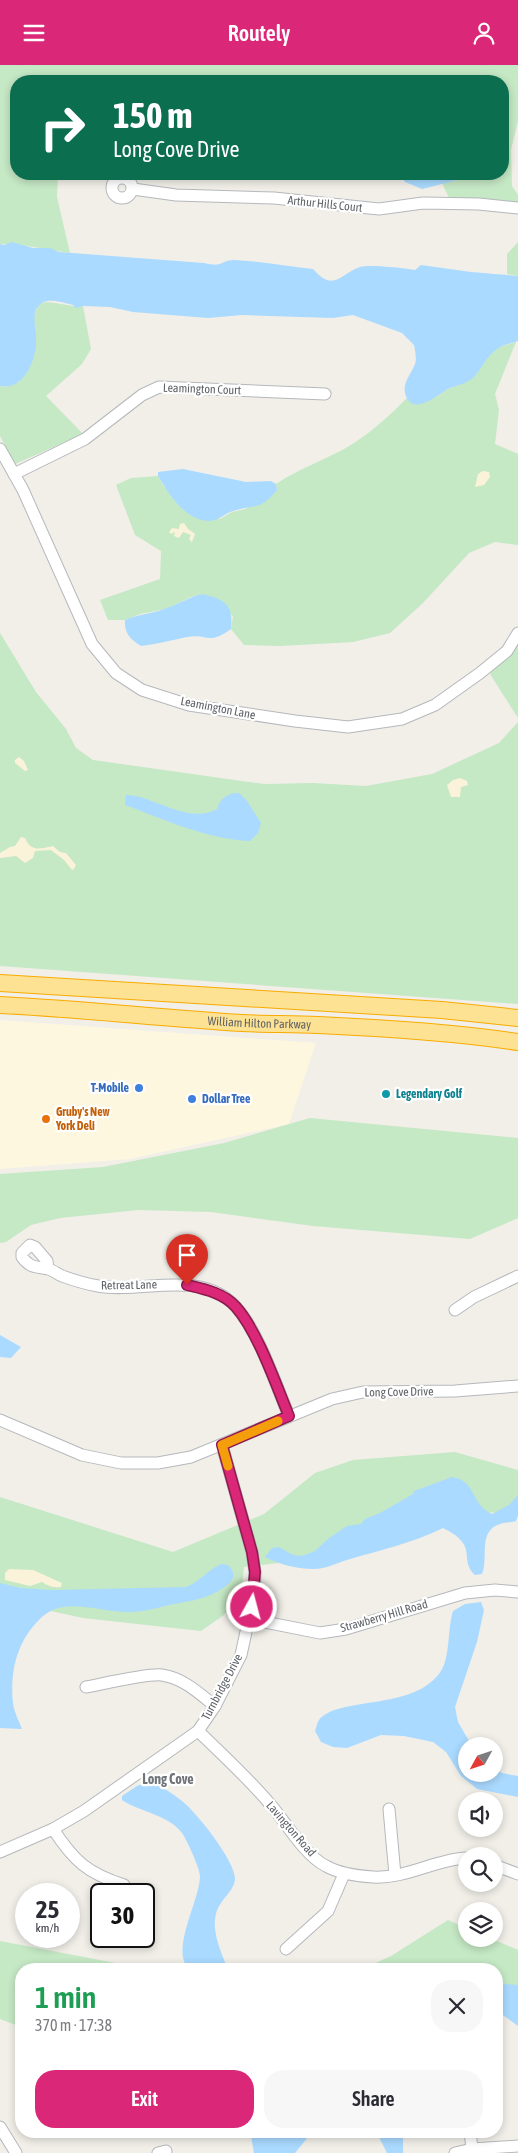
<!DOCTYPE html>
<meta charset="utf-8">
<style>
body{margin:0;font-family:"Asap Condensed",sans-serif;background:#f7f7f7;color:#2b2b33;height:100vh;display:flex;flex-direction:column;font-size:19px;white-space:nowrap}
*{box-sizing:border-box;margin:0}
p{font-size:16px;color:#7c7c81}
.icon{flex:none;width:28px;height:28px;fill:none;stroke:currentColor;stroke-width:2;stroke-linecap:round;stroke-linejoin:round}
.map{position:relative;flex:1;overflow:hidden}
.panel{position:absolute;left:15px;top:1898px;width:488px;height:175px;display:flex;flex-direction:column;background:#fff;border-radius:20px;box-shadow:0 2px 8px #0003}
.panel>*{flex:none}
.banner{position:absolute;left:10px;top:10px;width:499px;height:105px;border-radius:20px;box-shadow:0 2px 8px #0003;background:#0b6e4f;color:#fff;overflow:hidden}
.needle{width:32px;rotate:230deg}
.tools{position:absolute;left:458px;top:1672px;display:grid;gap:10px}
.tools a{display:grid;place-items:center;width:45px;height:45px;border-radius:50%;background:#fff;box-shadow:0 2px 8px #0003;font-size:25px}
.speed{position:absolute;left:15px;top:1818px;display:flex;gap:10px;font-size:25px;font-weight:700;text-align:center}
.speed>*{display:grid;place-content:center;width:65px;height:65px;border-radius:50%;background:#fff;box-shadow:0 2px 8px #0003;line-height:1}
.speed small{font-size:12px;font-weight:400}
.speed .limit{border:2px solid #111;border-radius:8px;background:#fff;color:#111}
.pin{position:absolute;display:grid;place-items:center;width:42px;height:42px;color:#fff;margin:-51px -21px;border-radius:50% 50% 50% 0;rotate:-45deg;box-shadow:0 0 5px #0007}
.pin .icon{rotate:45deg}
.me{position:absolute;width:55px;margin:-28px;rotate:7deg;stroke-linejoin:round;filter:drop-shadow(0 0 4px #0008)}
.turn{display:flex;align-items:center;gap:18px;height:105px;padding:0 20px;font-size:22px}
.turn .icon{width:65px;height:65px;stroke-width:2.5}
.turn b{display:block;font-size:35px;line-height:42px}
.round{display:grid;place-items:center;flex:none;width:52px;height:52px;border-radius:20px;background:#f7f7f7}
.head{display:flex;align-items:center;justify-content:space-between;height:85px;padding:0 20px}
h1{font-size:30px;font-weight:600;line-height:38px;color:#1e9e55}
.primary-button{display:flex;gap:10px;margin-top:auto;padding:10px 20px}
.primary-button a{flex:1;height:58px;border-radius:20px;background:#db2777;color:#fff;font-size:20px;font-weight:600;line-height:58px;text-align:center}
.primary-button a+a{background:#f7f7f7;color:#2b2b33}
header{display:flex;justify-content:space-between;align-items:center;height:65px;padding:0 20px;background:#db2777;color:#fff;font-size:22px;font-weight:600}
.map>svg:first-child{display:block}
</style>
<header><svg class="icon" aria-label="menu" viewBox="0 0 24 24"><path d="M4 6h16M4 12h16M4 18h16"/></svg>Routely<svg class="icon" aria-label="person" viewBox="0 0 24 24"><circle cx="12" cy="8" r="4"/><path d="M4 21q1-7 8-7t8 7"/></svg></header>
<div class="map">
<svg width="518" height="2088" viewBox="0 0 518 2088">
<rect width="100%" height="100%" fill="#f1efe8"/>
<polygon fill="#fef7e0" points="0,955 316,978 289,1059 130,1094 0,1104"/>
<g fill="#c5e8c5">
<polygon points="0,0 518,0 518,56 511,85 512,121 518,130 518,139 449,133 442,118 454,116 458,109 502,109 502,16 276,16 231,10 211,16 16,16 16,109 58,109 57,132 70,188 21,180 0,179"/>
<polygon points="518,177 518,211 507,209 507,189"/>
<path d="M46,237C55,237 77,243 83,241L91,284L82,299L46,331L83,369L15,399L0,371V321L5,322L19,317L35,247L40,239Z"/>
<path d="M516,277L495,329L499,345L495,379L518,389V480L495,477L469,488L423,538L390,568L353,577L280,581L244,580L231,564L233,551L202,529L191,532L166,544L140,549L125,555H108L100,535L160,514L161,486L135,470L116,420L131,413L158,411L164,422L220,454L232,447L245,444L277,425L276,419C301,402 329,394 354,378C374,365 390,350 407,333L412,338L438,331L446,325L470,315L475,311L487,292L499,282Z"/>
<polygon points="0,568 36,627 66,664 76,683 93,695 264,719 313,718 366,721 432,709 499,678 518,657 518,939 0,901"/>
<polygon points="518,576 518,653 490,609"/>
<polygon points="310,1053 518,1073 518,1153 470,1174 313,1161 211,1147 138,1145 60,1153 31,1160 6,1177 0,1178 0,1109 103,1102 224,1078"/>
<polygon points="455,1387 518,1405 518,1447 463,1448 323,1493 244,1502 242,1522 224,1550 201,1566 83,1553 0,1535 0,1432 173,1487 264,1449 315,1408 353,1395"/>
<polygon points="448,1855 466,1863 466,1874 492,1874 518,1885 518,1940 496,1936 496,1904 362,1904 391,1891"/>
<polygon points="0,1876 126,1900 133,1904 21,1904 21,1962 0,1954"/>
</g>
<g fill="#fbf3d9">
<polygon points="483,406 489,407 490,412 484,420 475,422 478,409"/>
<polygon points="184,458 188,464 195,469 192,477 189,474 191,470 183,467 179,473 174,471 175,467 171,469 169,467 172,463 179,464 180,459"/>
<polygon points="19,692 24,696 28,705 25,706 15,698 15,695"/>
<polygon points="460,713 467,716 468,720 461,722 460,732 451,732 447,720 453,715"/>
<path d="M21,772L25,773C31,787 39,784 53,781L60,787L66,788L76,800L74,804L72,805L64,795L51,785L35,786L33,793L25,798L16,791L0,793V788L10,782L15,781Z"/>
<path d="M9,1504L33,1505L62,1518L61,1522C53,1523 48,1521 42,1517L30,1521L5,1515V1508Z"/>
</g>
<g fill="#aadaff">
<polygon points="231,10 276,16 211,16"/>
<polygon points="400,109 458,109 454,116 422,124 405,117"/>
<path d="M12,177L33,183H50L59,187L204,198C223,203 221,195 234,195C260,196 286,201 313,204C334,228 340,209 360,202C368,199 406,203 415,205L421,200L471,207L518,211V276C511,279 503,279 497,284C486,292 483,301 475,311C469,318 457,320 448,324C438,330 413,351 406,331C401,318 411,310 415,299C417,294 415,285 414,280L402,268L353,250L333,253L242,250L208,253L133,247L110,242L83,241L76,243L73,240C64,238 50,233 42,238C39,240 36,244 35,247C33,257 37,269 36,279C35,297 23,326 0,321V179L4,180Z"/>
<path d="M183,404L246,417L271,416L276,419L277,425C260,446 255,439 233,446C224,449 218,456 208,456C185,455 168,428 158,411V407Z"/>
<path d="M202,529C224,534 234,539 231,564C207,581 209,568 187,572C172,575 157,579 141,581C130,574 124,568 125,555C138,549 151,549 164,544C177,540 189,532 202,529Z"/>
<path d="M234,728H239L247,736L261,758L258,768L250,776C206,774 166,755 125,740L126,730L136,731C161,737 192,758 217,744C220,734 225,731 234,728Z"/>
<polygon points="0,1270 21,1282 11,1293 0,1292"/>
<path d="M452,1412C477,1416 470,1439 492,1449L509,1440L518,1430V1450L516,1456C510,1458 505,1457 500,1459C477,1466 489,1494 482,1509L475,1510C458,1494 480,1481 443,1463C413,1478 380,1485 347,1495C336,1498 326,1504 314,1504C298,1504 280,1500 265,1492L272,1483L279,1482L291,1489L298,1491L305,1490L315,1486L329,1473L347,1461L361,1459L365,1454L380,1448L413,1429L414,1426Z"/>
<path d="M221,1499L228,1500C238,1510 233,1516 223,1523C203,1537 183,1536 161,1542C150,1545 139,1547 127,1547C106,1547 84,1539 63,1542C53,1543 43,1550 37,1557C16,1579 10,1608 13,1638C14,1647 19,1656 22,1664L0,1663V1518L21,1523L52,1525L186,1522C199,1517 207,1506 221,1499Z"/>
<path d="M481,1537L484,1545L477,1577L455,1642L458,1657L472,1681H466V1709H494V1702L502,1708L518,1711V1732L477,1724L461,1711L446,1687L433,1677L404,1671L381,1670L347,1683L333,1682L321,1677L315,1666C316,1663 317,1658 319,1655C338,1631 410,1646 439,1609C451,1594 447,1565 453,1546L465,1539Z"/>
<path d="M150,1716C161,1721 172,1728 182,1736C197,1748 236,1797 235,1815C234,1823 226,1831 221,1838C207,1857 220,1885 228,1904H189C170,1885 200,1835 200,1811C200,1804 187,1775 182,1768C169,1750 140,1747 122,1735V1731L137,1721Z"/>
<polygon points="505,1919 518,1920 518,1961 496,1945 496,1921"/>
<polygon points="250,2066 313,2066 295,2088 254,2088"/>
<polygon points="376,2066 403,2066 403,2088 387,2088"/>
</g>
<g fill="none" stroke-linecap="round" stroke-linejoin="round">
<g stroke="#b5b8bc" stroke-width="13">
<g id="minor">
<circle cx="122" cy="123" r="10"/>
<polyline points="133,124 176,130 274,133 379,144 423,138 479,139 518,143"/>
<polyline points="0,384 23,425 92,579 116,608 142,625 189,640 295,656 348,662 402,654 435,640 480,608 507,586 518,568"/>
<polyline points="14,409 85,374 142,330 159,322 325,329"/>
<path d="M48,1204L47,1196L35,1182L30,1180L22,1188V1192C31,1204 36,1201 48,1204C53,1205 57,1209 62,1211C73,1215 86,1219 98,1221C142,1229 201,1203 236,1242C258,1266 276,1320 289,1351"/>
<polyline points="455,1245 474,1232 518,1211"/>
<polyline points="0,1355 82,1390 121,1398 158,1398 191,1392 332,1334 363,1327 455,1326 518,1321"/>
<polyline points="250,1554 320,1568 346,1564 465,1528 495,1525 518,1527"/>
<path d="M86,1622C102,1619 149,1608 162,1610C183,1613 199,1628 215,1641"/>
<path d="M198,1666C223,1690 248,1713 270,1739C286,1757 304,1790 326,1801C340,1809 357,1811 373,1812C405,1814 437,1794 466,1793"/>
<polyline points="389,1744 395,1810"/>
<path d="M53,1764C74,1796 87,1808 124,1820"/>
<polyline points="0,1787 53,1764 84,1746 198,1666 215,1641 241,1590 254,1530 255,1507 252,1487 222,1380"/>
<polyline points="494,1800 518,1809"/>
<polyline points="286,1884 328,1846 344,1809"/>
<polyline points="0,2062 16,2088"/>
<polyline points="470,2066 472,2084"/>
<polyline points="158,2088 166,2086"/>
<polyline points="455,2088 472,2084 518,2081"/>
</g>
</g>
<g stroke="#f9ab00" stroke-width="18">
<g id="highway">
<polyline points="0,918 442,945 518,953"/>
<path id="s1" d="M0,940C81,944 161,953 242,958C267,959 293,959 318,960C384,963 452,967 518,977"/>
</g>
</g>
<use href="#minor" stroke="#fff" stroke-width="11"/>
<use href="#highway" stroke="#fde293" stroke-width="16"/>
</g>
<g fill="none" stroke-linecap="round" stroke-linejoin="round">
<g stroke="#8e194d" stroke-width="12">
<path id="route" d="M187,1220C204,1224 224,1228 236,1242C258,1267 276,1320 289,1351L222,1380L252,1487L255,1507L252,1542"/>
</g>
<use href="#route" stroke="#db2777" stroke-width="9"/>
<polyline stroke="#f59e0b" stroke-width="9" points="228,1401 222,1380 278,1356"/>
</g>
<g fill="#3f7fe0" stroke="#fff" stroke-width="2">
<circle cx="139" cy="1023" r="5"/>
<circle cx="192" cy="1034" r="5"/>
</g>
<circle fill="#0f9aa8" stroke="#fff" stroke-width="2" cx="386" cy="1029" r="5"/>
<circle fill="#e8710a" stroke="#fff" stroke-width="2" cx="46" cy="1054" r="5"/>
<g text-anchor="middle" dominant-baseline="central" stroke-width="4.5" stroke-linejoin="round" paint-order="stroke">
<g font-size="12" fill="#5f6368" stroke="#fff">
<text transform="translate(325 139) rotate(6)">Arthur Hills Court</text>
<text transform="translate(202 324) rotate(2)">Leamington Court</text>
<text transform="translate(218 643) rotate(11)">Leamington Lane</text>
<text stroke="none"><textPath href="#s1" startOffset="260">William Hilton Parkway</textPath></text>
<text transform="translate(129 1220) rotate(-1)">Retreat Lane</text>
<text transform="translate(399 1327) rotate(-1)">Long Cove Drive</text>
<text transform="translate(384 1551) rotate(-16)">Strawberry Hill Road</text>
<text transform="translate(222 1622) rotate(-62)">Turnbridge Drive</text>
<text transform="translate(291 1764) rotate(49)">Lavington Road</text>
</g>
<g font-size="12" font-weight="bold" fill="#366cbe" stroke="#fff" text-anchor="end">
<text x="129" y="1023">T-Mobile</text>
<text x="202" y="1034" text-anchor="start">Dollar Tree</text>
</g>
<g font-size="12" font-weight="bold" fill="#0d838f" stroke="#fff" text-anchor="start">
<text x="396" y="1029">Legendary Golf</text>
</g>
<g font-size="12" font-weight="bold" fill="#c56008" stroke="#fff" text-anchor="start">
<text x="56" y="1047">Gruby's New<tspan x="56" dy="14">York Deli</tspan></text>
</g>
<g font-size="14" font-weight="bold" fill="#70757a" stroke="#fff">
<text x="168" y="1714">Long Cove</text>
</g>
</g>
</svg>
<div class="tools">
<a><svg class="needle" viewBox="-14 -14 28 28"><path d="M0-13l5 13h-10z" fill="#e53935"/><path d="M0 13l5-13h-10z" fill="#7c7c81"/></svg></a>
<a><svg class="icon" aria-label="sound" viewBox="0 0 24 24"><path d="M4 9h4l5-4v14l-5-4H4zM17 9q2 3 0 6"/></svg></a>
<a><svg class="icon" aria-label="search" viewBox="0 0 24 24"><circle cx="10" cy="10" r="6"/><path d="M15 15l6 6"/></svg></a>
<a><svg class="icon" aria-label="layers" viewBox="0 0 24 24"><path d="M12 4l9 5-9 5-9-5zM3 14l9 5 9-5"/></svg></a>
</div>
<div class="speed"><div>25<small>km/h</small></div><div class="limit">30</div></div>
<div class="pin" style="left:187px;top:1220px;background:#d93025"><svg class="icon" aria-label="arrive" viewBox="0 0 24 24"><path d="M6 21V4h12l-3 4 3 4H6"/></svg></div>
<svg class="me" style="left:252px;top:1542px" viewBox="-20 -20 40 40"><circle r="17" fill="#db2777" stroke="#fff" stroke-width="3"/><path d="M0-11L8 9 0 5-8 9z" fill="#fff"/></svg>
<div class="banner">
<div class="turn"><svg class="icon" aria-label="right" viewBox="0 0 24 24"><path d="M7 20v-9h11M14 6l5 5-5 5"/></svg><div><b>150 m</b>Long Cove Drive</div></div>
</div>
<section class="panel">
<div class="head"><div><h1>1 min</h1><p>370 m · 17:38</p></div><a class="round"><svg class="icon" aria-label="close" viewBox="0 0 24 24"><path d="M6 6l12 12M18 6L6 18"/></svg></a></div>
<div class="primary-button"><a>Exit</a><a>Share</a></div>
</section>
</div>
